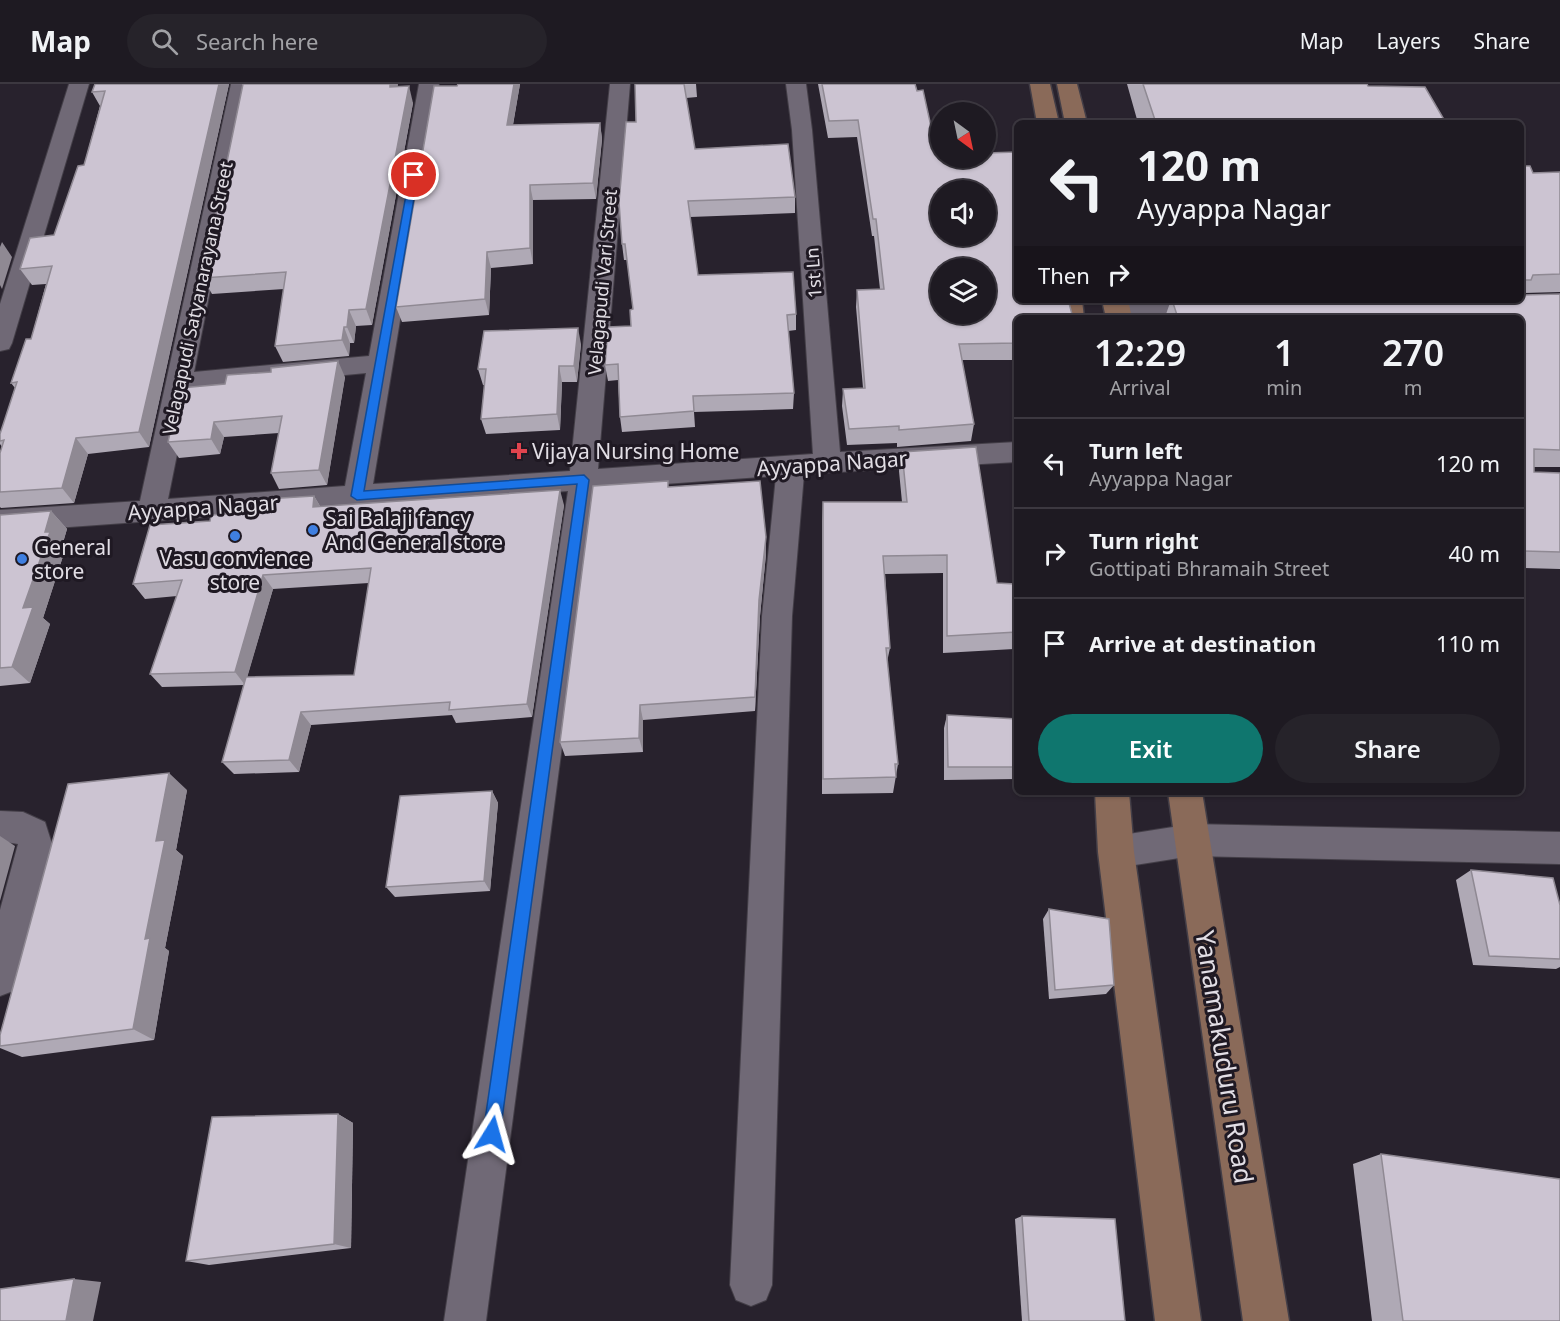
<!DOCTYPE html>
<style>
body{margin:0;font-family:"Noto Sans",sans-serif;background:#26232a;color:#f1f3f6;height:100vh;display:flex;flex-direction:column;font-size:22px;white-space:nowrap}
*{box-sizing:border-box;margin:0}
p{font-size:20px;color:#a1a1a5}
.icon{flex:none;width:33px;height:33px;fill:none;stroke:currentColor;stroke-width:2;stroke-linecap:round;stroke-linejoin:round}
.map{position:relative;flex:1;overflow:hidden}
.panel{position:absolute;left:1014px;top:231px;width:510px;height:480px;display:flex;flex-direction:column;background:#1e1a22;border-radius:9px;box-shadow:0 2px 4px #0004,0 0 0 2px #3c3840}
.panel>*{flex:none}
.banner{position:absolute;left:1014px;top:36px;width:510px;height:183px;border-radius:9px;box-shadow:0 2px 4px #0004,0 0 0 2px #3c3840;background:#1e1a22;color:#f1f3f6;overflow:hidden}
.needle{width:39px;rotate:147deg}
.fabs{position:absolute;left:930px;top:18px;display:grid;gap:12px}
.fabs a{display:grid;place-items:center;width:66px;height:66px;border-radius:50%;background:#1e1a22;box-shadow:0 2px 4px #0004,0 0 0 2px #3c3840;font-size:30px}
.pin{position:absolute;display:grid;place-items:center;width:51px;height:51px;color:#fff;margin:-26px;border:3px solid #fff;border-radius:50%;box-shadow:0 2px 6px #0007}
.me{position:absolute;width:66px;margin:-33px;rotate:8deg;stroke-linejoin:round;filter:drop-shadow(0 0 4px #0008)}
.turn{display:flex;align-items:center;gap:21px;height:126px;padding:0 24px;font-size:27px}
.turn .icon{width:78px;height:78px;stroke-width:2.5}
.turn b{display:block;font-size:42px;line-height:51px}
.then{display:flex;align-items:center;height:57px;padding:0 24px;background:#0003;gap:12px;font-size:22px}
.eta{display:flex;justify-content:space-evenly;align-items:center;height:102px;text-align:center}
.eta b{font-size:36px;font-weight:600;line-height:42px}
.action{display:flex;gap:12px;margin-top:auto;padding:12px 24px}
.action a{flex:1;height:69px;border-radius:36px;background:#0f766e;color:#fff;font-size:24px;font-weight:600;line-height:69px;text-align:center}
.action a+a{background:#26232a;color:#f1f3f6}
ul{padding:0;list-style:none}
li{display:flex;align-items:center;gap:18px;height:90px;padding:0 24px;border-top:2px solid #3c3840}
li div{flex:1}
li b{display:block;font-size:22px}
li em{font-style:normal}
header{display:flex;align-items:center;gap:36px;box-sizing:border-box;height:84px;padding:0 30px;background:#1e1a22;border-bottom:2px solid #3c3840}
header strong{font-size:28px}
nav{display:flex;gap:33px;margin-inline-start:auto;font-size:21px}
.search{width:420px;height:54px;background:#26232a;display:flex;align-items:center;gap:15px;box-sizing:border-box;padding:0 21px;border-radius:33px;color:#a1a1a5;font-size:22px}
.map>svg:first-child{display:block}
</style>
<header>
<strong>Map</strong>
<div class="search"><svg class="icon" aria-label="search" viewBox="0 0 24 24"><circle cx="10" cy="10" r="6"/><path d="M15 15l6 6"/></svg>Search here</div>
<nav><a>Map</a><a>Layers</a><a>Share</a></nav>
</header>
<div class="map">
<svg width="1560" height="1237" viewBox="0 0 1560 1237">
<rect width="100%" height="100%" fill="#28222d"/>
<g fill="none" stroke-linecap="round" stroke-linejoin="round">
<g stroke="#433e47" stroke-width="2">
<g id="street">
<polygon points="69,0 89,0 12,259 9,265 0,267 0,220"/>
<path d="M231,0H251L194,288L369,272L419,0H439L373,400L570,387L610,0H630L598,385L813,370L792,46L786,0H806L812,46L840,368L1017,358V378L804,390L792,532L772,1201L766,1216L751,1222L736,1216L730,1201L762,532L776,392L596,405L486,1237H444L568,407L0,448V426L140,417ZM366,289L345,402L168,415L190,306Z"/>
<polygon points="1114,216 1218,216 1223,222 1220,228 1211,230 1117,231 1108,229 1105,223 1108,217"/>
<polygon points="0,727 23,728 45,738 52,760 18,894 13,907 0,912 0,826 18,760 0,757"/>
<polygon points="1192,740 1560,748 1560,780 1192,772 1116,784 1104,779 1099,768 1104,757 1116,752"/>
</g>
</g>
<g stroke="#433e47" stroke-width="3">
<g id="secondary">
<polygon points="1030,0 1050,0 1059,39 1037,39"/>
<polygon points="1057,0 1077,0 1087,39 1065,39"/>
<polygon points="1056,216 1082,216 1084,234 1058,234"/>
<polygon points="1102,216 1128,216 1132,234 1106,234"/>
<polygon points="1095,708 1129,708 1134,768 1201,1237 1155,1237 1098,768"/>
<polygon points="1168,708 1202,708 1289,1237 1243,1237"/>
</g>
</g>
<use href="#street" fill="#706976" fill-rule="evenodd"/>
<use href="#secondary" fill="#8a6a59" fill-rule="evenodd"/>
</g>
<g fill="#afa9b5" fill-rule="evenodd">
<polygon points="229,0 149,363 88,370 74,419 1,424 0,423 0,369 2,363 0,360 0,350 15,304 11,299 31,255 46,200 32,201 20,185 54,151 84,81 100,22 92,8"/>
<polygon points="398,0 397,3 413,19 372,241 356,242 354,259 350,259 349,272 283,278 275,262 284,205 212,210 203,194"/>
<polygon points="458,0 520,0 513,41 600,39 602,55 596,115 533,116 533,180 491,184 489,231 402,238 396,223"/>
<polygon points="635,0 696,0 697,13 686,14 695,65 795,113 795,129 690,133 698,191 796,230 796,246 788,247 794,309 793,325 694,328 695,343 622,348 620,333 618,296 608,297 605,281 631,242 633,225 627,176 624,176 622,160 636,38"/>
<polygon points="818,0 915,0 937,70 1017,234 1017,276 962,276 974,340 971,357 897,363 897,359 847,361 842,322 843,305 863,304 856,223 857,206 880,205 874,152 872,152 857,53 828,54"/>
<polygon points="1127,0 1367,0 1368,2 1446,39 1138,39"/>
<polygon points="1521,82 1533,89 1560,88 1560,208 1522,209 1521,210"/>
<polygon points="1560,210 1560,383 1534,383 1534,388 1560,389 1560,485 1521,484 1521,234 1166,234 1165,233 1171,216 1521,216"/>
<polygon points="581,260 577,298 562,298 560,346 486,350 481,335 485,301 483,301 478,285"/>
<polygon points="271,288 345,293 327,401 279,405 271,389 279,349 224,353 220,370 179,374 168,358 225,300"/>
<polygon points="902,368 997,499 1017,523 1017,556 1014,565 943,569 943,489 885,490 890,564 887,578 898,680 893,709 822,710 822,437 823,418 902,418 899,387"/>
<polygon points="669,403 766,470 760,532 755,627 643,636 643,668 565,672 560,658"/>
<path d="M314,412L320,422L564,421L532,633L456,639L452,631L311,641L299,688L234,690L222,678L244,601L162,603L150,590L177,512L145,515L133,500L210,437L263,427ZM369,499L354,591L247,593L273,505Z"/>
<polygon points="51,427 67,445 62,462 65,466 43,534 50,540 30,599 0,602 0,431"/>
<polygon points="947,631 1017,635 1017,695 944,696 944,644"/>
<polygon points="187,706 176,766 183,772 165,864 169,867 154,956 22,973 0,964 0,951"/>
<polygon points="492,707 498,719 490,807 395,813 386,803"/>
<polygon points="1471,786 1560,821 1560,883 1556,885 1473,881 1456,796"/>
<polygon points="1049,825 1114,901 1106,910 1049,915 1043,835"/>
<polygon points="338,1030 353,1039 351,1164 209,1181 186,1177"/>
<polygon points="1381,1070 1560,1237 1372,1237 1353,1080"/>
<polygon points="1022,1132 1125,1237 1022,1237 1015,1135"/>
</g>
<g fill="#8f8993">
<polygon points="219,0 229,0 149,363 139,348"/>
<polygon points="390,0 398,0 395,19 390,3"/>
<polygon points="514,0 520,0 510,57 507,41"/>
<polygon points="409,2 413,19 372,241 366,225"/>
<polygon points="600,39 602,55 596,115 593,99"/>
<polygon points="530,101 533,116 533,180 530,164"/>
<polygon points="2,158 12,173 2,205 0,201 0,163"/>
<polygon points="487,168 491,184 489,231 485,215"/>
<polygon points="349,226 356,242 354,259 347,243"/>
<polygon points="344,243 350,259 349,272 342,256"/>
<polygon points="578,244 581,260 577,298 574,282"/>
<polygon points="338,277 345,293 327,401 319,386"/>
<polygon points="559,282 562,298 560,346 557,330"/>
<polygon points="214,338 224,353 220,370 211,355"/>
<polygon points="76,354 88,370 74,419 62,404"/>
<polygon points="560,406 564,421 532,633 527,620"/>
<polygon points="314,412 323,427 313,423"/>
<polygon points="51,427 67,445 62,462 65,466 43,534 50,540 30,599 12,583 23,524"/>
<polygon points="766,453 766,470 760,532 755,627 755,613 759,516"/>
<polygon points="263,491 273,505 245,601 235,588"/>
<polygon points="640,621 643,636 643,668 639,654"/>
<polygon points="301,628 311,641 299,688 289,676"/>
<polygon points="169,689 187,706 176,766 183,772 165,864 169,867 154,956 133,945 145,855 156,757"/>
<polygon points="492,707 498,719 490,807 484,797"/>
<polygon points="0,752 15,762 0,817"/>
<polygon points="338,1030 353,1039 351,1164 334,1160"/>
<polygon points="74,1195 101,1198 93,1237 66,1237"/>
</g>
<g fill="#ccc4d2" stroke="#8f8993" stroke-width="1.5" fill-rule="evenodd">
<polygon points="95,0 219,0 139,348 76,354 62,404 0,408 0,369 4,356 0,357 0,350 17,298 11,299 26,255 31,255 52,182 20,185 30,154 54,151 78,82 84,81 105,7 92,8"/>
<polygon points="243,0 390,0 390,3 409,2 366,225 349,226 347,243 344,243 342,256 275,262 286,188 203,194"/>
<polygon points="458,0 514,0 507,41 600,39 593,99 530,101 530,164 487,168 485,215 396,223 434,2 457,2"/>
<polygon points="635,0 684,0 695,65 788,60 795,113 688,117 698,191 793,188 796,230 787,231 794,309 693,312 694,327 620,333 618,280 605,281 608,243 631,242 630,226 633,225 625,160 622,160 619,118 626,38 636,38"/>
<path d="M822,0H915L917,7L923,6L937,70H940V74H986V69L1017,68V216H1060V217L1069,219L1073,234H1017V259L959,260L974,340L899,346V342L849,345L843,305L865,304L857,206L884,205L876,135H873L858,36L829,37ZM940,106H986V152H940ZM940,184H986V230H940Z"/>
<polygon points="1143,0 1367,0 1368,2 1425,3 1446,39 1156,39"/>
<polygon points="1521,82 1530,82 1533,89 1560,88 1560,190 1533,191 1531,196 1521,196"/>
<polygon points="1560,210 1560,366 1534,365 1534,388 1560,389 1560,468 1521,467 1521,234 1178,234 1172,216 1521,216 1521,211"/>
<polygon points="578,244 574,282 559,282 557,330 481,335 486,285 478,285 484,247"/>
<polygon points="338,277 319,386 271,389 282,332 214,338 211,355 168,358 180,304 225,300 227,291 271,288 271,284"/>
<polygon points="976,363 997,499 1015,500 1017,523 1017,548 947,552 947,471 883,472 890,564 886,564 898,680 895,680 896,693 823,695 823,418 907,418 902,368"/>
<polygon points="668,397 668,403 760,397 766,453 759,516 755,613 640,621 639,654 560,658 593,402"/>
<polygon points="560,406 527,620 449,626 450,618 301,628 289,676 222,678 246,593 354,591 371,484 263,491 235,588 150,590 182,496 133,500 150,441 210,437 211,431 263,427 265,415 314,412 313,423"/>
<polygon points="51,427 45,448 50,448 23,524 33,523 12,583 0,584 0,431"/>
<polygon points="947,631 1017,635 1017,683 948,683"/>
<polygon points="169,689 156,757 165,756 145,855 150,854 133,945 0,962 0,951 68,700"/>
<polygon points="492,707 484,797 386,803 400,712"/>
<polygon points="1471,786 1553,794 1560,821 1560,875 1489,872"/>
<polygon points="1049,825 1109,835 1114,901 1055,906"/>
<polygon points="338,1030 334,1160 186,1177 212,1033"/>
<polygon points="1381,1070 1560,1095 1560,1237 1403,1237"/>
<polygon points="1022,1132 1115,1135 1125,1237 1029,1237"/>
<polygon points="74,1195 66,1237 0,1237 0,1205"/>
</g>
<polygon fill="#1a73e8" stroke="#114b97" stroke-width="1.5" points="410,89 418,91 364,407 584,391 589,396 500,1050 498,1056 492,1059 485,1056 483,1050 577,400 357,416 351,412"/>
<path fill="#e0444e" stroke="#1f1923" stroke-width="2" d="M516 358h6v6h6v6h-6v6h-6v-6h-6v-6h6z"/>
<g fill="#3f7fe0" stroke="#1f1923" stroke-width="2">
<circle cx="313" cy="446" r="6"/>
<circle cx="235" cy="452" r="6"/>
<circle cx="22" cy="475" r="6"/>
</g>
<g text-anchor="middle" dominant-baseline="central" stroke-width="6" stroke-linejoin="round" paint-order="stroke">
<g font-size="18" fill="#e2dee5" stroke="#1f1923">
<text transform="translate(813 189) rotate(-94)">1st Ln</text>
<text transform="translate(602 198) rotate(-85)">Velagapudi Vari Street</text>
<text transform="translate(197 214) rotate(-78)">Velagapudi Satyanarayana Street</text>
</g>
<g font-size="21" fill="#e2dee5" stroke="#1f1923" text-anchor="start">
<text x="532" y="367">Vijaya Nursing Home</text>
<text x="325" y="434">Sai Balaji fancy<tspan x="325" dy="24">And General store</tspan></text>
<text x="34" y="463">General<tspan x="34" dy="24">store</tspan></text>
<text x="235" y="474" text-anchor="middle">Vasu convience<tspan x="235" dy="24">store</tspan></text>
</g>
<g font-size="21" fill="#e2dee5" stroke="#1f1923">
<text transform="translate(832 379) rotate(-4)">Ayyappa Nagar</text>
<text transform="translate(203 423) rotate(-4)">Ayyappa Nagar</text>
</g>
<g font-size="26" fill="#e2dee5" stroke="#1f1923">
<text transform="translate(1225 973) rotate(81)">Yanamakuduru Road</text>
</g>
</g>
</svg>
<div class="fabs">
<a><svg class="needle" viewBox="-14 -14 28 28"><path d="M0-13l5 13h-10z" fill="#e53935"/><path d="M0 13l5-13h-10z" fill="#a1a1a5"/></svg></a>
<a><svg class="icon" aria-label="sound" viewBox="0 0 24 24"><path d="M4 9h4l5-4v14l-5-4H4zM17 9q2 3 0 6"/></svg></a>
<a><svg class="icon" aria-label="layers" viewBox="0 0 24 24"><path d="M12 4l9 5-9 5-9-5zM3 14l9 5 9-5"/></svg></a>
</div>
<div class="pin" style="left:414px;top:91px;background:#d93025"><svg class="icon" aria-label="arrive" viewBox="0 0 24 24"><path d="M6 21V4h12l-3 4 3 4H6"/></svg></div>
<svg class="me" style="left:492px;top:1050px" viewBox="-20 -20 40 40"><path d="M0-17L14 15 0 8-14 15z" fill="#1a73e8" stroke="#fff" stroke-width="4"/></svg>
<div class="banner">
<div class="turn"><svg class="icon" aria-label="left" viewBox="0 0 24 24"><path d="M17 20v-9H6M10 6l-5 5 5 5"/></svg><div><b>120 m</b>Ayyappa Nagar</div></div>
<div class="then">Then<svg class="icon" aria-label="right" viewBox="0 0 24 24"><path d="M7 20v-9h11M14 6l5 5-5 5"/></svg></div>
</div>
<section class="panel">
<div class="eta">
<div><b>12:29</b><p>Arrival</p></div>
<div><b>1</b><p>min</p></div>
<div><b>270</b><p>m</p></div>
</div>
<ul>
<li><svg class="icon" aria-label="left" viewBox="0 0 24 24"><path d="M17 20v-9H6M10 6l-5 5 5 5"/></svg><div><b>Turn left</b><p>Ayyappa Nagar</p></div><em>120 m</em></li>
<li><svg class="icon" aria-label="right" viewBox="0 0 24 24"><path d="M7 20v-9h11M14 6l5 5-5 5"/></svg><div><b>Turn right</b><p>Gottipati Bhramaih Street</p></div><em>40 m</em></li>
<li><svg class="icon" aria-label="arrive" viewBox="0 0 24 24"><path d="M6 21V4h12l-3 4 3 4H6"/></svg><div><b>Arrive at destination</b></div><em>110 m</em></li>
</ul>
<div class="action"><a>Exit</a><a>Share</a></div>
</section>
</div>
